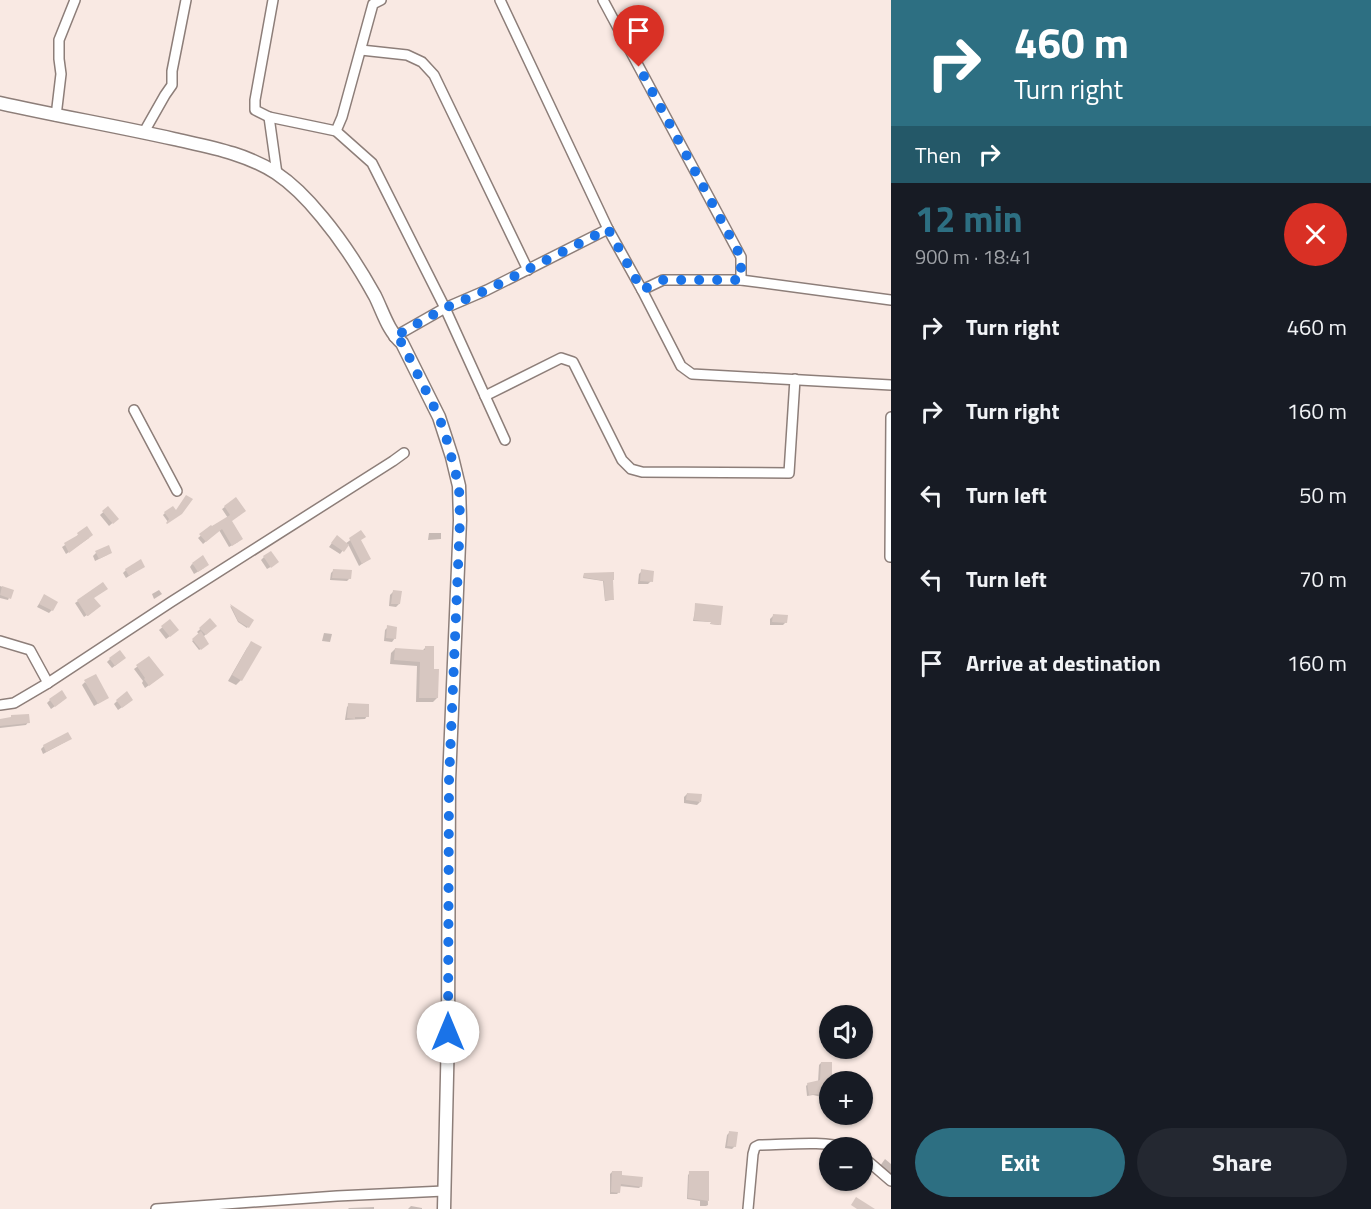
<!DOCTYPE html>
<meta charset="utf-8">
<style>
body{margin:0;font-family:"Titillium Web",sans-serif;background:#242831;color:#f1f3f6;height:100vh;display:flex;flex-direction:column;font-size:22px;white-space:nowrap}
*{box-sizing:border-box;margin:0}
p{font-size:20px;color:#9ea1a6}
.icon{flex:none;width:33px;height:33px;fill:none;stroke:currentColor;stroke-width:2;stroke-linecap:round;stroke-linejoin:round}
.map{position:relative;flex:1;overflow:hidden}
.details{display:flex;flex-direction:column;background:#171b24;width:480px}
.details>*{flex:none}
.hud{background:#2d6f82;color:#fff;overflow:hidden}
.controls{position:absolute;left:819px;top:1005px;display:grid;gap:12px}
.controls a{display:grid;place-items:center;width:54px;height:54px;border-radius:50%;background:#171b24;box-shadow:0 2px 4px #0004;font-size:30px}
.pin{position:absolute;display:grid;place-items:center;width:51px;height:51px;color:#fff;margin:-62px -26px;border-radius:50% 50% 50% 0;rotate:-45deg;box-shadow:0 0 6px #0007}
.pin .icon{rotate:45deg}
.me{position:absolute;width:66px;margin:-33px;rotate:0deg;stroke-linejoin:round;filter:drop-shadow(0 0 4px #0008)}
.turn{display:flex;align-items:center;gap:21px;height:126px;padding:0 24px;font-size:27px}
.turn .icon{width:78px;height:78px;stroke-width:2.5}
.turn b{display:block;font-size:42px;line-height:51px}
.then{display:flex;align-items:center;height:57px;padding:0 24px;background:#0003;gap:12px;font-size:22px}
.round{display:grid;place-items:center;flex:none;width:63px;height:63px;border-radius:32px;background:#242831}
.overview{display:flex;align-items:center;justify-content:space-between;height:102px;padding:0 24px}
h1{font-size:36px;font-weight:700;line-height:45px;color:#2d6f82}
.primary-button{display:flex;gap:12px;margin-top:auto;padding:12px 24px}
.primary-button a{flex:1;height:69px;border-radius:36px;background:#2d6f82;color:#fff;font-size:24px;font-weight:700;line-height:69px;text-align:center}
.primary-button a+a{background:#242831;color:#f1f3f6}
ul{padding:0;list-style:none}
li{display:flex;align-items:center;gap:18px;height:84px;padding:0 24px}
li div{flex:1}
li b{display:block;font-size:22px}
li em{font-style:normal}
main{display:flex;flex:1;min-height:0}
.map>svg:first-child{display:block}
</style>
<main>
<div class="map">
<svg width="891" height="1209" viewBox="0 0 891 1209">
<rect width="100%" height="100%" fill="#f9e9e3"/>
<g fill="#0003">
<polygon points="236,499 230,521 238,542 229,547 219,530 203,544 198,538 211,527 228,518 222,509"/>
<polygon points="108,508 117,519 109,526 100,515"/>
<polygon points="165,513 178,515 168,522 163,515"/>
<polygon points="361,532 360,540 369,559 359,566 348,544 340,554 329,547 334,540 345,544"/>
<polygon points="429,533 441,533 441,539 428,540"/>
<polygon points="78,535 89,538 66,554 62,547 76,538 76,537"/>
<polygon points="110,552 107,555 95,561 93,556 96,553"/>
<polygon points="264,557 274,565 267,569 261,560"/>
<polygon points="192,564 204,568 194,574 190,567"/>
<polygon points="143,567 126,578 123,573 126,570"/>
<polygon points="334,570 350,578 347,581 330,580 331,573"/>
<polygon points="642,571 651,581 648,584 638,584 639,574"/>
<polygon points="613,574 611,600 605,601 603,581 583,578 584,575"/>
<polygon points="103,585 93,598 99,606 84,617 75,603"/>
<polygon points="0,586 12,591 8,600 0,598"/>
<polygon points="159,590 162,594 154,599 152,594"/>
<polygon points="393,592 399,604 396,607 389,606 390,595"/>
<polygon points="44,596 52,610 49,613 37,607"/>
<polygon points="696,605 720,624 719,625 710,624 711,622 693,621"/>
<polygon points="230,606 252,620 247,628 238,622"/>
<polygon points="773,616 786,622 783,625 770,625 770,619"/>
<polygon points="210,620 215,626 203,637 208,644 199,650 192,641 200,635 197,632"/>
<polygon points="170,621 174,633 166,639 159,630"/>
<polygon points="388,627 395,638 392,642 384,641 385,630"/>
<polygon points="324,633 332,634 330,642 322,641"/>
<polygon points="252,643 241,680 236,685 228,681 247,648"/>
<polygon points="425,648 433,671 437,698 433,702 416,702 417,666 390,664 391,653 395,649 422,651"/>
<polygon points="149,658 159,678 145,688 142,683 143,681 134,669"/>
<polygon points="110,659 121,661 112,668 107,662"/>
<polygon points="85,682 104,700 94,706 82,685"/>
<polygon points="50,700 62,701 51,709 47,703"/>
<polygon points="117,701 128,703 118,710 114,704"/>
<polygon points="349,705 367,716 365,719 345,720 347,707"/>
<polygon points="0,720 28,722 26,725 0,728 0,732"/>
<polygon points="67,741 43,754 41,749 44,746"/>
<polygon points="687,794 700,802 697,805 684,803 684,797"/>
<polygon points="821,1063 831,1064 831,1082 828,1096 826,1098 813,1095 807,1096 806,1086 808,1084 818,1082 819,1065"/>
<polygon points="730,1132 735,1146 732,1149 725,1148 727,1135"/>
<polygon points="885,1159 891,1164 891,1176 880,1166"/>
<polygon points="612,1172 620,1176 641,1186 639,1188 619,1186 619,1192 617,1194 610,1194 610,1174"/>
<polygon points="690,1173 707,1173 708,1205 706,1206 700,1206 700,1201 687,1199 688,1175"/>
<polygon points="411,1206 422,1208 422,1209 408,1209"/>
<polygon points="374,1207 374,1209 348,1209 349,1208"/>
</g>
<g fill="#d7c7c1">
<polygon points="186,495 193,499 182,514 167,524 166,523 169,519 164,512 173,506 176,510"/>
<polygon points="236,497 246,511 232,521 243,539 232,546 222,529 206,542 199,534 211,525 212,526 230,515 224,506"/>
<polygon points="108,506 119,519 113,524 102,511"/>
<polygon points="87,526 93,535 69,553 64,543 78,535 77,533"/>
<polygon points="361,530 366,537 361,540 371,559 362,564 349,538"/>
<polygon points="337,535 349,545 344,552 331,543"/>
<polygon points="109,545 112,553 99,559 95,551"/>
<polygon points="271,551 279,562 271,568 263,556"/>
<polygon points="203,555 209,565 198,572 192,563"/>
<polygon points="141,559 145,567 129,576 125,569"/>
<polygon points="333,569 352,570 351,579 332,578"/>
<polygon points="641,569 654,571 653,582 640,581"/>
<polygon points="614,572 614,580 613,580 614,600 605,600 604,581 583,577 584,573"/>
<polygon points="103,582 108,589 94,598 101,606 88,616 87,616 77,600"/>
<polygon points="2,586 14,590 11,599 0,595"/>
<polygon points="393,590 402,591 400,604 391,604"/>
<polygon points="44,594 58,602 53,611 39,604"/>
<polygon points="695,603 723,606 721,625 711,624 711,622 694,620"/>
<polygon points="230,604 254,620 249,628 238,621"/>
<polygon points="773,614 788,615 787,623 772,622"/>
<polygon points="210,618 217,626 206,635 199,628"/>
<polygon points="170,619 179,630 170,637 161,626"/>
<polygon points="387,625 397,627 396,639 386,638"/>
<polygon points="201,631 209,644 201,650 192,639"/>
<polygon points="251,641 262,647 242,681 232,675"/>
<polygon points="425,646 434,646 434,669 439,669 438,698 419,698 420,662 394,660 395,648 425,650"/>
<polygon points="120,650 126,658 115,666 109,658"/>
<polygon points="149,656 164,675 149,686 144,679 145,678 136,665"/>
<polygon points="96,674 109,698 98,704 84,680"/>
<polygon points="62,690 67,698 55,707 49,699"/>
<polygon points="127,691 133,700 122,708 116,700"/>
<polygon points="348,703 369,704 369,717 355,717 355,719 347,718"/>
<polygon points="29,714 30,723 0,726 0,719 11,717 11,715"/>
<polygon points="68,732 72,739 46,752 43,745"/>
<polygon points="687,793 702,794 701,802 686,800"/>
<polygon points="821,1062 832,1062 832,1077 830,1077 830,1096 816,1094 809,1095 807,1083 820,1080"/>
<polygon points="729,1131 738,1132 736,1147 727,1146"/>
<polygon points="612,1171 622,1171 622,1175 643,1177 642,1187 621,1184 620,1193 611,1192"/>
<polygon points="689,1171 709,1171 709,1201 688,1198"/>
<polygon points="856,1197 875,1209 857,1209 851,1205"/>
</g>
<g fill="none" stroke-linecap="round" stroke-linejoin="round">
<g stroke="#8d7e79" stroke-width="12">
<g id="minor">
<polyline points="273,0 255,100 255,110 269,117 336,131 372,163 445,308 505,440"/>
<polyline points="500,0 608,229 642,290 681,366 692,374 891,385"/>
<polyline points="603,0 741,257 741,280"/>
<polyline points="361,50 407,55 422,62 434,75 528,270"/>
<polyline points="56,116 61,74 59,59 59,40 75,0"/>
<polyline points="269,117 277,174"/>
<polyline points="336,131 342,117 373,4 381,0"/>
<polyline points="144,132 165,95 172,85 172,71 186,0"/>
<polyline points="642,290 663,280 741,280 891,300"/>
<polyline points="394,337 445,308 487,290 608,229"/>
<polyline points="485,396 561,358 573,362 622,460 631,469 642,472 789,473 795,379"/>
<polyline points="134,410 177,491"/>
<polyline points="890,557 891,417"/>
<polyline points="0,641 30,650 48,683"/>
<polyline points="0,705 14,703 48,683 171,602 393,461 404,453"/>
<polyline points="862,1156 891,1181"/>
<polyline points="156,1209 337,1196 444,1191"/>
<path d="M748,1209L753,1154L755,1147L759,1145C785,1145 823,1140 847,1148"/>
</g>
</g>
<g stroke="#8d7e79" stroke-width="15">
<path id="tertiary" d="M0,103C58,116 116,126 174,139C209,147 245,153 276,173C294,185 309,201 322,217C342,241 360,269 375,296C383,312 388,331 402,343L439,417L452,457L459,486L460,520L449,781L448,1032L444,1209"/>
</g>
<use href="#minor" stroke="#fff" stroke-width="9"/>
<use href="#tertiary" stroke="#fff" stroke-width="12"/>
</g>
<g fill="none" stroke-linecap="round" stroke-linejoin="round">
<polyline stroke="#1a73e8" stroke-width="10" stroke-dasharray="0 18" points="448,1032 449,781 460,520 459,486 446,437 439,417 402,343 394,337 445,308 487,290 608,229 642,290 663,280 741,280 741,257 639,67"/>
</g>
</svg>
<div class="controls">
<a><svg class="icon" aria-label="sound" viewBox="0 0 24 24"><path d="M4 9h4l5-4v14l-5-4H4zM17 9q2 3 0 6"/></svg></a>
<a>+</a>
<a>−</a>
</div>
<div class="pin" style="left:639px;top:67px;background:#d93025"><svg class="icon" aria-label="arrive" viewBox="0 0 24 24"><path d="M6 21V4h12l-3 4 3 4H6"/></svg></div>
<svg class="me" style="left:448px;top:1032px" viewBox="-20 -20 40 40"><circle r="19" fill="#fff"/><path d="M0-13L10 11 0 6-10 11z" fill="#1a73e8"/></svg>
</div>
<section class="details">
<div class="hud">
<div class="turn"><svg class="icon" aria-label="right" viewBox="0 0 24 24"><path d="M7 20v-9h11M14 6l5 5-5 5"/></svg><div><b>460 m</b>Turn right</div></div>
<div class="then">Then<svg class="icon" aria-label="right" viewBox="0 0 24 24"><path d="M7 20v-9h11M14 6l5 5-5 5"/></svg></div>
</div>
<div class="overview"><div><h1>12 min</h1><p>900 m · 18:41</p></div><a class="round" style="background:#d93025;color:#fff"><svg class="icon" aria-label="close" viewBox="0 0 24 24"><path d="M6 6l12 12M18 6L6 18"/></svg></a></div>
<ul>
<li><svg class="icon" aria-label="right" viewBox="0 0 24 24"><path d="M7 20v-9h11M14 6l5 5-5 5"/></svg><div><b>Turn right</b></div><em>460 m</em></li>
<li><svg class="icon" aria-label="right" viewBox="0 0 24 24"><path d="M7 20v-9h11M14 6l5 5-5 5"/></svg><div><b>Turn right</b></div><em>160 m</em></li>
<li><svg class="icon" aria-label="left" viewBox="0 0 24 24"><path d="M17 20v-9H6M10 6l-5 5 5 5"/></svg><div><b>Turn left</b></div><em>50 m</em></li>
<li><svg class="icon" aria-label="left" viewBox="0 0 24 24"><path d="M17 20v-9H6M10 6l-5 5 5 5"/></svg><div><b>Turn left</b></div><em>70 m</em></li>
<li><svg class="icon" aria-label="arrive" viewBox="0 0 24 24"><path d="M6 21V4h12l-3 4 3 4H6"/></svg><div><b>Arrive at destination</b></div><em>160 m</em></li>
</ul>
<div class="primary-button"><a>Exit</a><a>Share</a></div>
</section>
</main>
